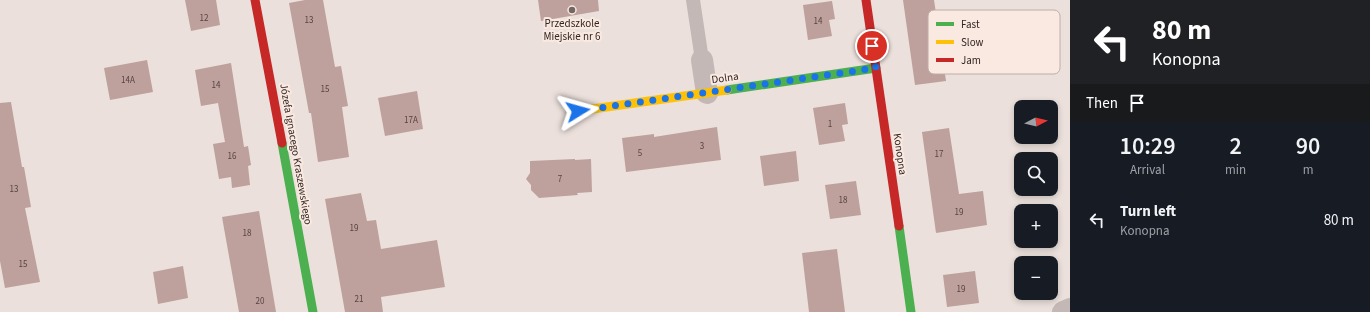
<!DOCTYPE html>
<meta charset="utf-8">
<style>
body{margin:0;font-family:"Source Sans 3",sans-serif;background:#242831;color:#f1f3f6;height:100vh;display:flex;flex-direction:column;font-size:15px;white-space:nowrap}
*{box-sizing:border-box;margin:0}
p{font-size:13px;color:#9ea1a6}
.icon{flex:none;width:22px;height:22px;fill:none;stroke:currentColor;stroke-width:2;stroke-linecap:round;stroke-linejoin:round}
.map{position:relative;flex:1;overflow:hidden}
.details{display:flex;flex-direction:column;background:#171b24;width:300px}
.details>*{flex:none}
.hud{background:#202124;color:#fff;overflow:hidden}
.needle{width:26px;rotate:83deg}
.tools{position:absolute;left:1014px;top:100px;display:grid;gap:8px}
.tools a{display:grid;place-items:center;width:44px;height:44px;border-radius:8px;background:#171b24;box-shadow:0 2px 6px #0003;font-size:20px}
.pin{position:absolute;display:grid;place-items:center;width:34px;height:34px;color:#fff;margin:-17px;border:2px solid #fff;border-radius:50%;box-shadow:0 1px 4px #0007}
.me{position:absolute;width:44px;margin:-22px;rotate:82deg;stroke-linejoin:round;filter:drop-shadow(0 0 3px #0008)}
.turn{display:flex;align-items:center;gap:14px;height:84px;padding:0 16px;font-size:18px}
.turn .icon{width:52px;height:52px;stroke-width:2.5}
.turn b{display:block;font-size:28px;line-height:34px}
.then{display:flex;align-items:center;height:38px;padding:0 16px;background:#0003;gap:8px;font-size:15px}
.eta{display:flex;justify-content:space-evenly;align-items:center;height:68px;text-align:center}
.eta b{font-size:24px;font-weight:600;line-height:28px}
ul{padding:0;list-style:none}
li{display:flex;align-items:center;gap:12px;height:60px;padding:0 16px}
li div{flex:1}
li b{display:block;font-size:15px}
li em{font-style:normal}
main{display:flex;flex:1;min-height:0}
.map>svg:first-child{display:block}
</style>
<main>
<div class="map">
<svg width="1070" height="312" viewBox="0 0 1070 312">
<rect width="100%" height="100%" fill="#ebe0db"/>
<g fill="#bea09d">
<polygon points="185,0 216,0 220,25 191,31"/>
<polygon points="305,0 323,0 335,67 341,66 348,106 342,107 349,157 318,162 311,113 309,113 289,3"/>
<polygon points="538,0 598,0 599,11 541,21"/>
<polygon points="903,0 934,0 946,81 915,85"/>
<polygon points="832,1 835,19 829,20 832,36 808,40 803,5"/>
<polygon points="147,60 153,92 110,100 104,68"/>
<polygon points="231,63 244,147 248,146 251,165 248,166 250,185 232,188 231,177 219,179 213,144 225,142 218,103 201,106 195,70"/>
<polygon points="417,91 423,129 385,136 378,98"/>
<polygon points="11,102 22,167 24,167 31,207 25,208 40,282 5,288 0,261 0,103"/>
<polygon points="845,103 848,124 842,125 845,141 819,145 813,108"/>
<polygon points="717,127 721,160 626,172 622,138 654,134 654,137"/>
<polygon points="949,128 959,194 983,191 987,225 936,233 922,132"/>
<polygon points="796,151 799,181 764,186 760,156"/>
<polygon points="575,159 575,160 591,159 592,192 577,193 578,195 539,198 531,190 531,185 526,179 530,173 530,161"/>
<polygon points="856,181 861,215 830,219 825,185"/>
<polygon points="361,193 367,221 376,220 381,249 437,240 445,287 381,297 383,312 345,312 325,199"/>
<polygon points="259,211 276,312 239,312 222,217"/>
<polygon points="837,249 845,312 809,312 802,253"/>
<polygon points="183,266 188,298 158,304 153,272"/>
<polygon points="975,271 979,303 947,307 943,275"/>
</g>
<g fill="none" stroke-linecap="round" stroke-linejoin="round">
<polyline stroke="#c3b8b5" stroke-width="14" points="693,0 702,60"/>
<g stroke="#c3b8b5" stroke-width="22">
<polyline points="702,60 707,93"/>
<polyline points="1063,312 1070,309"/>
</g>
<g stroke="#4caf50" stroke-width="9">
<polyline points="727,90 876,68"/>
<polyline points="282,143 313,312"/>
<polyline points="899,226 911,312"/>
</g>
<polyline stroke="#ffc107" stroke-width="9" points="578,111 727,90"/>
<g stroke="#c62828" stroke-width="9">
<polyline points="255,0 282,143"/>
<polyline points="866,0 899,226"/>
</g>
</g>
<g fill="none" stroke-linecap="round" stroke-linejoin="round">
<polyline stroke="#1a73e8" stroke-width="7" stroke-dasharray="0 12.6" points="578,111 876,68 872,46"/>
</g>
<circle fill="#736764" stroke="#f9e9e1" stroke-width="1.5" cx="572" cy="10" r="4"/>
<g text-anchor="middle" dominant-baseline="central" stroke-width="4" stroke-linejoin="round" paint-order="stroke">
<g font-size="9" fill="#564442">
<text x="204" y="18">12</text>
<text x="309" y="20">13</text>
<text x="818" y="21">14</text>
<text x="128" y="80">14A</text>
<text x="216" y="85">14</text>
<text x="325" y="89">15</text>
<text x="411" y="120">17A</text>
<text x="830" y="124">1</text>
<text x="702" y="146">3</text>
<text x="640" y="153">5</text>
<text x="939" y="154">17</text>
<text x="232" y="156">16</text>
<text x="560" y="179">7</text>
<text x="14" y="189">13</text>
<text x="843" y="200">18</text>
<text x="959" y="212">19</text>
<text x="354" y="228">19</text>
<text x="247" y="233">18</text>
<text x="23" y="264">15</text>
<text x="961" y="289">19</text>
<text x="359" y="299">21</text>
<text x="260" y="301">20</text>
</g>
<g font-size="11" fill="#332624" stroke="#f9e9e1">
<text x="572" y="23">Przedszkole<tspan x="572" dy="13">Miejskie nr 6</tspan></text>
</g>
<g font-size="11" fill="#332624" stroke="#f9e9e1">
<text transform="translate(725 78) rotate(-8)">Dolna</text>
<text transform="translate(296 154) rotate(80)">Józefa Ignacego Kraszewskiego</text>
<text transform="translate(900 154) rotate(82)">Konopna</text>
</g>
</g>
<rect x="928" y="10" width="132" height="64" rx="6" fill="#f9e9e1" stroke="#beaea8" stroke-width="1"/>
<rect x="936" y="22" width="18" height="4" fill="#4caf50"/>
<rect x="936" y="40" width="18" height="4" fill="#ffc107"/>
<rect x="936" y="58" width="18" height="4" fill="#c62828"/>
<g font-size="11" fill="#332624">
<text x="961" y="28">Fast</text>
<text x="961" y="46">Slow</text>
<text x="961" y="64">Jam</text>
</g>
</svg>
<div class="tools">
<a><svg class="needle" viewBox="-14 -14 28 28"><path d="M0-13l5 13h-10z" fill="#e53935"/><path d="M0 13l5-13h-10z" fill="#9ea1a6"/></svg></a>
<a><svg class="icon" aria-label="search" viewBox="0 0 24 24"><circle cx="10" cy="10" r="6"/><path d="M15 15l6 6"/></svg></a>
<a>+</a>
<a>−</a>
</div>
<div class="pin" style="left:872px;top:46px;background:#d93025"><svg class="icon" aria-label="arrive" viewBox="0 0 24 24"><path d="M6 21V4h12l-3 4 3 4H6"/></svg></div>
<svg class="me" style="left:578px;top:111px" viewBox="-20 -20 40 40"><path d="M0-17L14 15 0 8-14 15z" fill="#1a73e8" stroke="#fff" stroke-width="4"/></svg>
</div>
<section class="details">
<div class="hud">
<div class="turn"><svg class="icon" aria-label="left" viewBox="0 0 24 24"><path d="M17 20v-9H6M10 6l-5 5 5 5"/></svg><div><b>80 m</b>Konopna</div></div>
<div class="then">Then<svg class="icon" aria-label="arrive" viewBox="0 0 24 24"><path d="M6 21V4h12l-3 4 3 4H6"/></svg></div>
</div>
<div class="eta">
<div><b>10:29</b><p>Arrival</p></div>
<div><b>2</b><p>min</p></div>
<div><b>90</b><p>m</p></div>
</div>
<ul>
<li><svg class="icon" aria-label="left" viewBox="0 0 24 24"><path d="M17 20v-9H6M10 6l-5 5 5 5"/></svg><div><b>Turn left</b><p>Konopna</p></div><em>80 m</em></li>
</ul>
</section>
</main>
